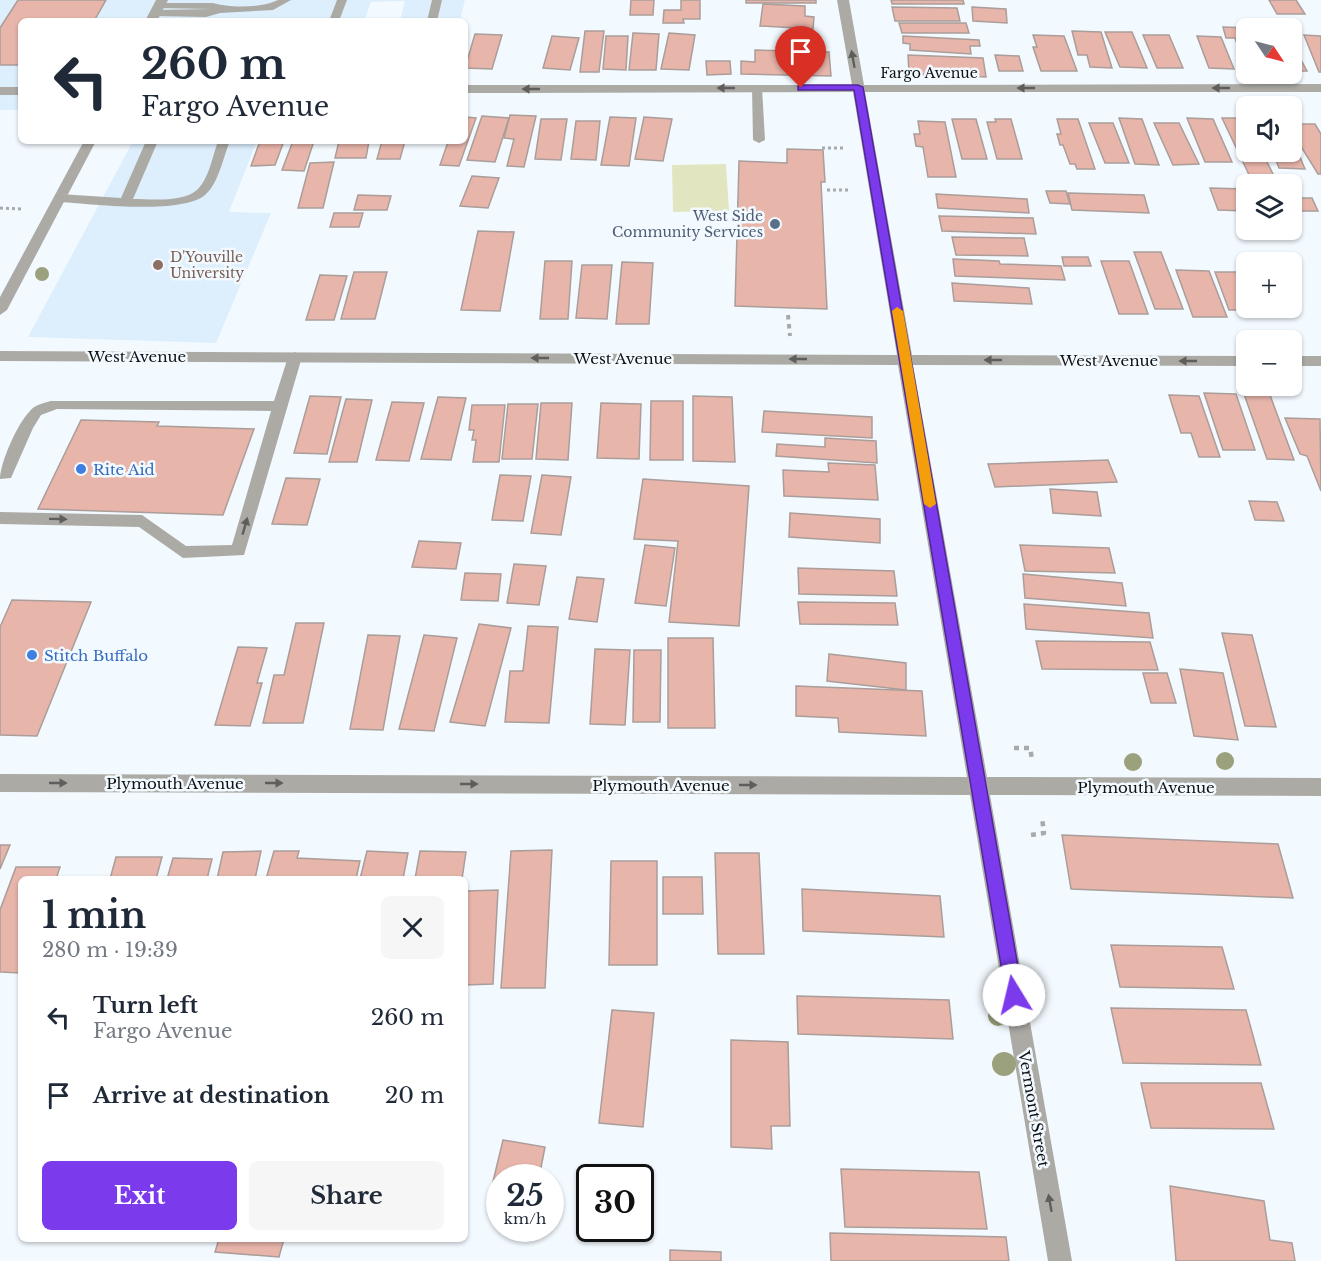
<!DOCTYPE html>
<meta charset="utf-8">
<style>
body{margin:0;font-family:"Libre Baskerville",serif;background:#f6f6f7;color:#1f2937;height:100vh;display:flex;flex-direction:column;font-size:22px;white-space:nowrap}
*{box-sizing:border-box;margin:0}
p{font-size:20px;color:#747a83}
.icon{flex:none;width:33px;height:33px;fill:none;stroke:currentColor;stroke-width:2;stroke-linecap:round;stroke-linejoin:round}
.map{position:relative;flex:1;overflow:hidden}
.details{position:absolute;left:18px;top:876px;width:450px;height:366px;display:flex;flex-direction:column;background:#fff;border-radius:9px;box-shadow:0 2px 4px #0004}
.details>*{flex:none}
.hud{position:absolute;left:18px;top:18px;width:450px;height:126px;border-radius:9px;box-shadow:0 2px 4px #0004;background:#fff;color:#1f2937;overflow:hidden}
.needle{width:39px;rotate:125deg}
.buttons{position:absolute;left:1236px;top:18px;display:grid;gap:12px}
.buttons a{display:grid;place-items:center;width:66px;height:66px;border-radius:9px;background:#fff;box-shadow:0 2px 4px #0004;font-size:30px}
.speed{position:absolute;left:486px;top:1164px;display:flex;gap:12px;font-size:30px;font-weight:700;text-align:center}
.speed>*{display:grid;place-content:center;width:78px;height:78px;border-radius:50%;background:#fff;box-shadow:0 2px 4px #0004;line-height:1}
.speed small{font-size:15px;font-weight:400}
.speed .limit{border:3px solid #111;border-radius:9px;background:#fff;color:#111}
.pin{position:absolute;display:grid;place-items:center;width:51px;height:51px;color:#fff;margin:-62px -26px;border-radius:50% 50% 50% 0;rotate:-45deg;box-shadow:0 0 6px #0007}
.pin .icon{rotate:45deg}
.me{position:absolute;width:66px;margin:-33px;rotate:351deg;stroke-linejoin:round;filter:drop-shadow(0 0 4px #0008)}
.turn{display:flex;align-items:center;gap:21px;height:126px;padding:0 24px;font-size:27px}
.turn .icon{width:78px;height:78px;stroke-width:2.5}
.turn b{display:block;font-size:42px;line-height:51px}
.round{display:grid;place-items:center;flex:none;width:63px;height:63px;border-radius:9px;background:#f6f6f7}
.headline{display:flex;align-items:center;justify-content:space-between;height:102px;padding:0 24px}
h1{font-size:36px;font-weight:800;line-height:45px}
.primary-button{display:flex;gap:12px;margin-top:auto;padding:12px 24px}
.primary-button a{flex:1;height:69px;border-radius:9px;background:#7c3aed;color:#fff;font-size:24px;font-weight:800;line-height:69px;text-align:center}
.primary-button a+a{background:#f6f6f7;color:#1f2937}
ul{padding:0;list-style:none}
li{display:flex;align-items:center;gap:18px;height:78px;padding:0 24px}
li div{flex:1}
li b{display:block;font-size:22px}
li em{font-style:normal}
.map>svg:first-child{display:block}
</style>
<div class="map">
<svg width="1321" height="1261" viewBox="0 0 1321 1261">
<rect width="100%" height="100%" fill="#f3faff"/>
<g fill="#ddeffc">
<polygon points="0,0 465,0 460,21 400,21 405,1 371,2 364,21 21,21 21,110 0,110"/>
<polygon points="133,141 257,141 229,212 271,213 216,343 28,337"/>
</g>
<polygon fill="#e1e6c0" points="726,164 729,211 673,212 672,165"/>
<g fill="#e7b5aa" stroke="#aa9d9a" stroke-width="1.5">
<polygon points="18,0 106,0 94,21 21,21 21,65 0,65 0,28"/>
<polygon points="631,0 654,0 653,15 630,15"/>
<polygon points="681,0 700,0 700,19 683,19 684,23 663,23 664,10 681,10"/>
<rect x="746" y="0" width="70" height="3"/>
<polygon points="891,0 963,0 964,4 892,4"/>
<polygon points="1269,0 1296,0 1305,14 1277,14"/>
<polygon points="763,4 805,6 805,16 814,17 813,29 760,26"/>
<polygon points="892,7 957,8 960,21 895,21"/>
<polygon points="972,7 1006,9 1007,23 973,21"/>
<polygon points="899,23 966,23 969,33 902,33"/>
<polygon points="1223,27 1253,28 1246,28 1246,68 1235,38 1226,38"/>
<polygon points="585,31 604,31 599,72 580,72"/>
<polygon points="1072,31 1101,32 1112,68 1090,67 1087,55 1078,55"/>
<polygon points="1105,32 1132,32 1147,68 1120,67"/>
<polygon points="633,33 659,34 656,70 629,70"/>
<polygon points="669,33 695,35 689,70 661,69"/>
<polygon points="475,34 502,35 492,69 465,68"/>
<polygon points="1033,35 1064,36 1077,71 1041,71 1033,47 1037,47"/>
<polygon points="1143,35 1169,35 1183,68 1157,68"/>
<polygon points="1304,35 1321,36 1321,72 1319,72"/>
<polygon points="552,36 579,38 570,70 543,68"/>
<polygon points="606,36 628,36 626,70 603,69"/>
<polygon points="903,36 979,40 980,46 970,46 971,54 910,50 910,44 903,43"/>
<polygon points="1197,36 1221,37 1234,69 1209,68"/>
<polygon points="1292,43 1307,71 1292,71"/>
<polygon points="755,50 829,52 831,76 741,74 741,61 755,62"/>
<polygon points="908,55 983,58 986,77 909,74"/>
<polygon points="995,55 1019,56 1023,71 999,71"/>
<polygon points="706,61 730,61 731,74 707,75"/>
<polygon points="510,115 536,116 524,167 507,166 514,139 504,138"/>
<polygon points="482,116 509,118 495,162 467,160"/>
<polygon points="465,117 476,118 459,166 440,165 448,142 438,141 465,141"/>
<polygon points="610,117 636,118 629,166 601,165"/>
<polygon points="644,117 672,119 663,161 635,159"/>
<polygon points="1119,118 1142,119 1159,165 1135,164"/>
<polygon points="1187,118 1213,119 1232,162 1205,162"/>
<polygon points="1222,118 1246,118 1246,152 1262,152 1277,182 1252,181"/>
<polygon points="541,119 567,119 561,160 535,159"/>
<polygon points="952,119 976,119 987,159 962,159"/>
<polygon points="995,119 1011,119 1022,159 997,159 987,122 996,122"/>
<polygon points="1057,119 1078,119 1095,169 1077,169 1075,164 1070,164 1063,145 1060,145 1057,134 1061,134"/>
<polygon points="576,121 600,121 596,160 571,159"/>
<polygon points="918,121 945,122 956,177 928,177 923,147 916,146 914,134 920,134"/>
<polygon points="1089,123 1113,123 1129,163 1105,163"/>
<polygon points="1154,123 1179,123 1199,164 1173,165"/>
<polygon points="1292,124 1315,124 1321,134 1321,174 1318,174 1292,132"/>
<polygon points="1292,138 1305,169 1279,168 1273,152 1292,152"/>
<polygon points="260,141 284,141 275,165 251,166"/>
<polygon points="293,141 314,141 304,171 282,170"/>
<polygon points="339,141 369,141 366,158 335,158"/>
<polygon points="382,141 405,141 400,159 377,159"/>
<polygon points="787,149 823,150 825,182 821,182 827,309 735,306 739,161 787,163"/>
<polygon points="334,162 323,208 298,208 310,163"/>
<polygon points="472,176 499,178 488,208 460,206"/>
<polygon points="1210,188 1246,189 1246,211 1218,210"/>
<polygon points="1046,191 1066,191 1070,204 1050,203"/>
<polygon points="1068,193 1144,195 1149,213 1072,210"/>
<polygon points="936,194 1027,199 1029,213 938,208"/>
<polygon points="358,195 391,196 387,210 354,210"/>
<polygon points="1292,198 1312,198 1318,211 1294,211"/>
<polygon points="334,213 363,213 359,227 330,227"/>
<polygon points="939,216 1033,218 1036,234 942,231"/>
<polygon points="478,231 514,232 500,311 461,310"/>
<polygon points="952,237 1024,238 1028,256 956,255"/>
<polygon points="1134,252 1161,252 1183,309 1155,309"/>
<polygon points="1062,257 1088,257 1091,266 1064,266"/>
<polygon points="953,259 999,261 1000,264 1061,266 1065,280 955,276"/>
<polygon points="545,261 572,261 568,319 540,319"/>
<polygon points="1101,261 1129,261 1148,314 1119,314"/>
<polygon points="622,262 653,263 649,324 616,324"/>
<polygon points="582,265 612,265 607,319 576,318"/>
<polygon points="1176,270 1209,271 1227,317 1193,317"/>
<polygon points="354,272 387,272 375,319 341,319"/>
<polygon points="1215,272 1246,272 1246,308 1262,308 1263,310 1229,310"/>
<polygon points="320,275 347,276 334,320 306,320"/>
<polygon points="952,283 1029,288 1032,304 954,301"/>
<polygon points="1204,393 1236,394 1255,450 1223,450"/>
<polygon points="1244,394 1270,395 1294,460 1267,459"/>
<polygon points="1169,395 1199,396 1220,457 1199,457 1191,433 1181,433"/>
<polygon points="310,396 341,397 327,454 294,453"/>
<polygon points="693,396 732,397 735,462 693,461"/>
<polygon points="438,397 466,398 451,460 421,459"/>
<polygon points="346,399 372,400 357,462 329,462"/>
<polygon points="651,401 683,401 683,460 650,460"/>
<polygon points="392,402 424,403 409,461 376,460"/>
<polygon points="541,403 572,403 568,460 536,459"/>
<polygon points="601,403 641,404 639,459 597,458"/>
<polygon points="508,404 538,404 532,459 502,459"/>
<polygon points="472,405 505,405 499,462 473,462 476,440 472,440 474,430 469,430"/>
<polygon points="764,411 872,417 872,438 762,432"/>
<polygon points="1285,418 1320,419 1321,491 1307,456 1300,454"/>
<polygon points="81,420 159,422 157,426 254,429 223,515 38,509"/>
<polygon points="825,438 876,441 877,463 776,456 777,444 825,447"/>
<polygon points="1108,460 1117,482 995,487 988,464"/>
<polygon points="828,463 875,465 878,500 784,496 783,470 829,472"/>
<polygon points="500,475 531,476 523,521 492,520"/>
<polygon points="542,475 571,477 561,535 531,533"/>
<polygon points="286,478 320,479 307,525 272,524"/>
<polygon points="643,479 749,486 739,626 669,622 678,541 634,539"/>
<polygon points="1050,489 1097,492 1101,516 1053,513"/>
<polygon points="1249,501 1277,502 1284,521 1255,520"/>
<polygon points="790,513 880,519 880,543 789,537"/>
<polygon points="419,541 461,543 456,569 412,567"/>
<polygon points="645,545 675,548 666,606 635,603"/>
<polygon points="1020,545 1109,548 1115,573 1025,571"/>
<polygon points="514,564 546,566 539,605 507,603"/>
<polygon points="798,568 894,571 897,596 799,594"/>
<polygon points="465,573 501,574 498,601 461,600"/>
<polygon points="1023,574 1122,583 1126,606 1025,598"/>
<polygon points="577,577 604,579 597,622 569,619"/>
<polygon points="12,600 91,602 37,736 0,735 0,627"/>
<polygon points="798,602 895,603 898,625 800,624"/>
<polygon points="1024,604 1149,613 1153,638 1026,629"/>
<polygon points="296,623 324,623 303,723 263,723 274,675 284,675"/>
<polygon points="479,624 511,628 485,726 450,722"/>
<polygon points="528,626 558,627 549,723 505,722 510,671 523,671"/>
<polygon points="1222,633 1252,635 1276,727 1245,726"/>
<polygon points="368,635 400,636 383,730 350,729"/>
<polygon points="424,635 457,638 434,731 399,729"/>
<polygon points="668,638 713,638 715,728 668,728"/>
<polygon points="1036,641 1150,642 1158,670 1042,669"/>
<polygon points="238,647 267,648 257,683 262,683 250,726 215,725"/>
<polygon points="595,649 630,650 625,725 590,724"/>
<polygon points="634,650 661,650 660,722 633,722"/>
<polygon points="829,654 906,663 906,690 827,681"/>
<polygon points="1180,669 1223,673 1238,740 1194,736"/>
<polygon points="1143,673 1167,673 1176,703 1151,703"/>
<polygon points="796,686 922,691 926,736 839,732 838,718 796,716"/>
<polygon points="1062,835 1278,844 1293,898 1071,889"/>
<polygon points="0,845 10,845 0,869"/>
<polygon points="552,850 545,988 501,988 511,851"/>
<polygon points="261,851 255,879 217,879 223,852"/>
<polygon points="274,851 299,851 297,858 360,861 356,879 266,879"/>
<polygon points="367,851 408,853 403,879 360,879"/>
<polygon points="420,851 466,852 462,879 415,879"/>
<polygon points="715,853 759,853 764,954 718,954"/>
<polygon points="116,857 162,857 156,879 110,879"/>
<polygon points="173,858 212,859 207,879 167,879"/>
<polygon points="611,861 657,861 657,965 609,965"/>
<polygon points="16,867 60,867 56,879 21,879 21,973 0,972 0,910"/>
<polygon points="663,877 702,877 703,914 663,914"/>
<polygon points="802,889 940,896 944,937 803,931"/>
<polygon points="498,890 493,984 465,985 465,891"/>
<polygon points="1111,945 1222,947 1234,989 1120,987"/>
<polygon points="797,996 949,1000 953,1039 798,1034"/>
<polygon points="1111,1008 1246,1010 1261,1065 1123,1063"/>
<polygon points="612,1010 654,1013 643,1127 599,1123"/>
<polygon points="731,1040 788,1042 790,1126 771,1126 772,1149 731,1147"/>
<polygon points="1141,1083 1261,1083 1274,1129 1151,1128"/>
<polygon points="503,1140 545,1147 539,1178 500,1178 500,1200 489,1198"/>
<polygon points="841,1169 979,1172 987,1229 845,1227"/>
<polygon points="1170,1186 1264,1201 1270,1240 1292,1243 1295,1261 1176,1261"/>
<polygon points="830,1233 1006,1237 1009,1261 831,1261"/>
<polygon points="219,1239 284,1239 279,1257 215,1252"/>
<polygon points="670,1250 721,1252 721,1261 670,1261"/>
</g>
<g fill="none" stroke-linecap="round" stroke-linejoin="round">
<g stroke="#a4aaae" stroke-width="3" stroke-dasharray="3 3" stroke-linecap="butt">
<polyline points="822,148 845,148"/>
<polyline points="827,190 850,190"/>
<polyline points="0,208 23,209"/>
</g>
<polyline stroke="#a4aaae" stroke-width="4" stroke-dasharray="4.5 4.5" stroke-linecap="butt" points="788,315 790,336"/>
<g stroke="#a4aaae" stroke-width="4.5" stroke-dasharray="5 5" stroke-linecap="butt">
<polyline points="1014,748 1030,748 1032,759"/>
<polyline points="1031,835 1044,833 1042,818"/>
</g>
<g fill="#acaaa5" fill-rule="evenodd">
<path d="M278,0H291L273,10L220,13L206,17L155,16L150,13L155,10L211,9L155,8V4L159,3H213C229,8 263,8 278,0Z"/>
<polygon points="337,0 347,0 339,21 329,21"/>
<polygon points="432,0 442,0 437,21 427,21"/>
<polygon points="757,85 762,88 765,140 759,143 753,140 752,88"/>
<path d="M146,141H158L133,199C151,199 184,203 198,189C209,178 213,155 218,141H230C223,157 219,183 205,195C181,215 92,204 60,202L54,198L60,194L121,198Z"/>
<path d="M295,352L302,357L244,555L183,558L139,527L0,524V512L142,515L186,546L232,545L271,411L57,409L41,415L33,428L11,478L0,479C0,463 17,424 30,411C34,405 44,403 51,401H274L288,357Z"/>
</g>
<g fill="#acaaa5" fill-rule="evenodd">
<polygon points="156,0 168,0 157,21 145,21"/>
<polygon points="837,0 849,0 864,85 1321,84 1321,92 865,92 912,355 1246,356 1246,366 913,365 987,777 1321,778 1321,796 990,795 1072,1261 1048,1261 970,795 0,792 0,774 967,777 898,365 0,361 0,351 897,355 853,92 465,93 465,85 852,85"/>
<rect x="0" y="87" width="21" height="8"/>
<polygon points="84,141 96,141 7,310 0,315 0,297"/>
<rect x="1292" y="356" width="29" height="10"/>
</g>
</g>
<g fill="#9ba17c">
<circle cx="42" cy="274" r="7"/>
<circle cx="1225" cy="761" r="9"/>
<circle cx="1133" cy="762" r="9"/>
<circle cx="998" cy="1016" r="10"/>
<circle cx="1004" cy="1064" r="12"/>
</g>
<defs><path id="oneway-solid" d="M-6-.8H1V-3.2L6.5 0L1 3.2V.8H-6Z" transform="scale(1.5)"/></defs>
<g fill="#5e5e5d">
<use href="#oneway-solid" transform="translate(853 59) rotate(-100)"/>
<use href="#oneway-solid" transform="translate(726 88) rotate(180)"/>
<use href="#oneway-solid" transform="translate(1026 88) rotate(-180)"/>
<use href="#oneway-solid" transform="translate(1221 88) rotate(-180)"/>
<use href="#oneway-solid" transform="translate(531 89) rotate(180)"/>
<use href="#oneway-solid" transform="translate(540 358) rotate(-180)"/>
<use href="#oneway-solid" transform="translate(798 359) rotate(-180)"/>
<use href="#oneway-solid" transform="translate(993 360) rotate(-180)"/>
<use href="#oneway-solid" transform="translate(1188 361) rotate(-180)"/>
<use href="#oneway-solid" transform="translate(58 519) rotate(1)"/>
<use href="#oneway-solid" transform="translate(245 526) rotate(-74)"/>
<use href="#oneway-solid" transform="translate(58 783)"/>
<use href="#oneway-solid" transform="translate(274 783)"/>
<use href="#oneway-solid" transform="translate(469 784)"/>
<use href="#oneway-solid" transform="translate(748 785)"/>
<use href="#oneway-solid" transform="translate(1050 1203) rotate(-100)"/>
</g>
<polygon fill="#7c3aed" stroke="#51269a" stroke-width="1.5" points="801,85 858,85 863,87 1023,995 1020,1001 1014,1004 1008,1001 1006,995 854,90 798,90 798,86"/>
<polygon fill="#f59e0b" points="897,307 903,311 936,504 930,508 924,504 892,311"/>
<circle fill="#5c6f8a" stroke="#f3faff" stroke-width="2" cx="775" cy="224" r="6"/>
<circle fill="#8d6e63" stroke="#f3faff" stroke-width="2" cx="158" cy="265" r="6"/>
<g fill="#3f7fe0" stroke="#f3faff" stroke-width="2">
<circle cx="81" cy="469" r="6"/>
<circle cx="32" cy="655" r="6"/>
</g>
<g text-anchor="middle" dominant-baseline="central" stroke-width="5" stroke-linejoin="round" paint-order="stroke">
<g font-size="14" fill="#0f1215" stroke="#f3faff">
<text x="929" y="73">Fargo Avenue</text>
</g>
<g font-size="14" fill="#4e5e75" stroke="#f3faff" text-anchor="end">
<text x="763" y="216">West Side<tspan x="763" dy="16">Community Services</tspan></text>
</g>
<g font-size="14" fill="#785e54" stroke="#f3faff" text-anchor="start">
<text x="170" y="257">D'Youville<tspan x="170" dy="16">University</tspan></text>
</g>
<g font-size="15" fill="#0f1215" stroke="#f3faff">
<text x="137" y="356">West Avenue</text>
<text x="623" y="358">West Avenue</text>
<text x="1109" y="360">West Avenue</text>
<text x="175" y="783">Plymouth Avenue</text>
<text x="661" y="785">Plymouth Avenue</text>
<text x="1146" y="787">Plymouth Avenue</text>
<text transform="translate(1034 1109) rotate(80)">Vermont Street</text>
</g>
<g font-size="15" fill="#366cbe" stroke="#f3faff" text-anchor="start">
<text x="93" y="469">Rite Aid</text>
<text x="44" y="655">Stitch Buffalo</text>
</g>
</g>
</svg>
<div class="buttons">
<a><svg class="needle" viewBox="-14 -14 28 28"><path d="M0-13l5 13h-10z" fill="#e53935"/><path d="M0 13l5-13h-10z" fill="#747a83"/></svg></a>
<a><svg class="icon" aria-label="sound" viewBox="0 0 24 24"><path d="M4 9h4l5-4v14l-5-4H4zM17 9q2 3 0 6"/></svg></a>
<a><svg class="icon" aria-label="layers" viewBox="0 0 24 24"><path d="M12 4l9 5-9 5-9-5zM3 14l9 5 9-5"/></svg></a>
<a>+</a>
<a>−</a>
</div>
<div class="speed"><div>25<small>km/h</small></div><div class="limit">30</div></div>
<div class="pin" style="left:801px;top:88px;background:#d93025"><svg class="icon" aria-label="arrive" viewBox="0 0 24 24"><path d="M6 21V4h12l-3 4 3 4H6"/></svg></div>
<svg class="me" style="left:1014px;top:995px" viewBox="-20 -20 40 40"><circle r="19" fill="#fff"/><path d="M0-13L10 11 0 6-10 11z" fill="#7c3aed"/></svg>
<div class="hud">
<div class="turn"><svg class="icon" aria-label="left" viewBox="0 0 24 24"><path d="M17 20v-9H6M10 6l-5 5 5 5"/></svg><div><b>260 m</b>Fargo Avenue</div></div>
</div>
<section class="details">
<div class="headline"><div><h1>1 min</h1><p>280 m · 19:39</p></div><a class="round"><svg class="icon" aria-label="close" viewBox="0 0 24 24"><path d="M6 6l12 12M18 6L6 18"/></svg></a></div>
<ul>
<li><svg class="icon" aria-label="left" viewBox="0 0 24 24"><path d="M17 20v-9H6M10 6l-5 5 5 5"/></svg><div><b>Turn left</b><p>Fargo Avenue</p></div><em>260 m</em></li>
<li><svg class="icon" aria-label="arrive" viewBox="0 0 24 24"><path d="M6 21V4h12l-3 4 3 4H6"/></svg><div><b>Arrive at destination</b></div><em>20 m</em></li>
</ul>
<div class="primary-button"><a>Exit</a><a>Share</a></div>
</section>
</div>
